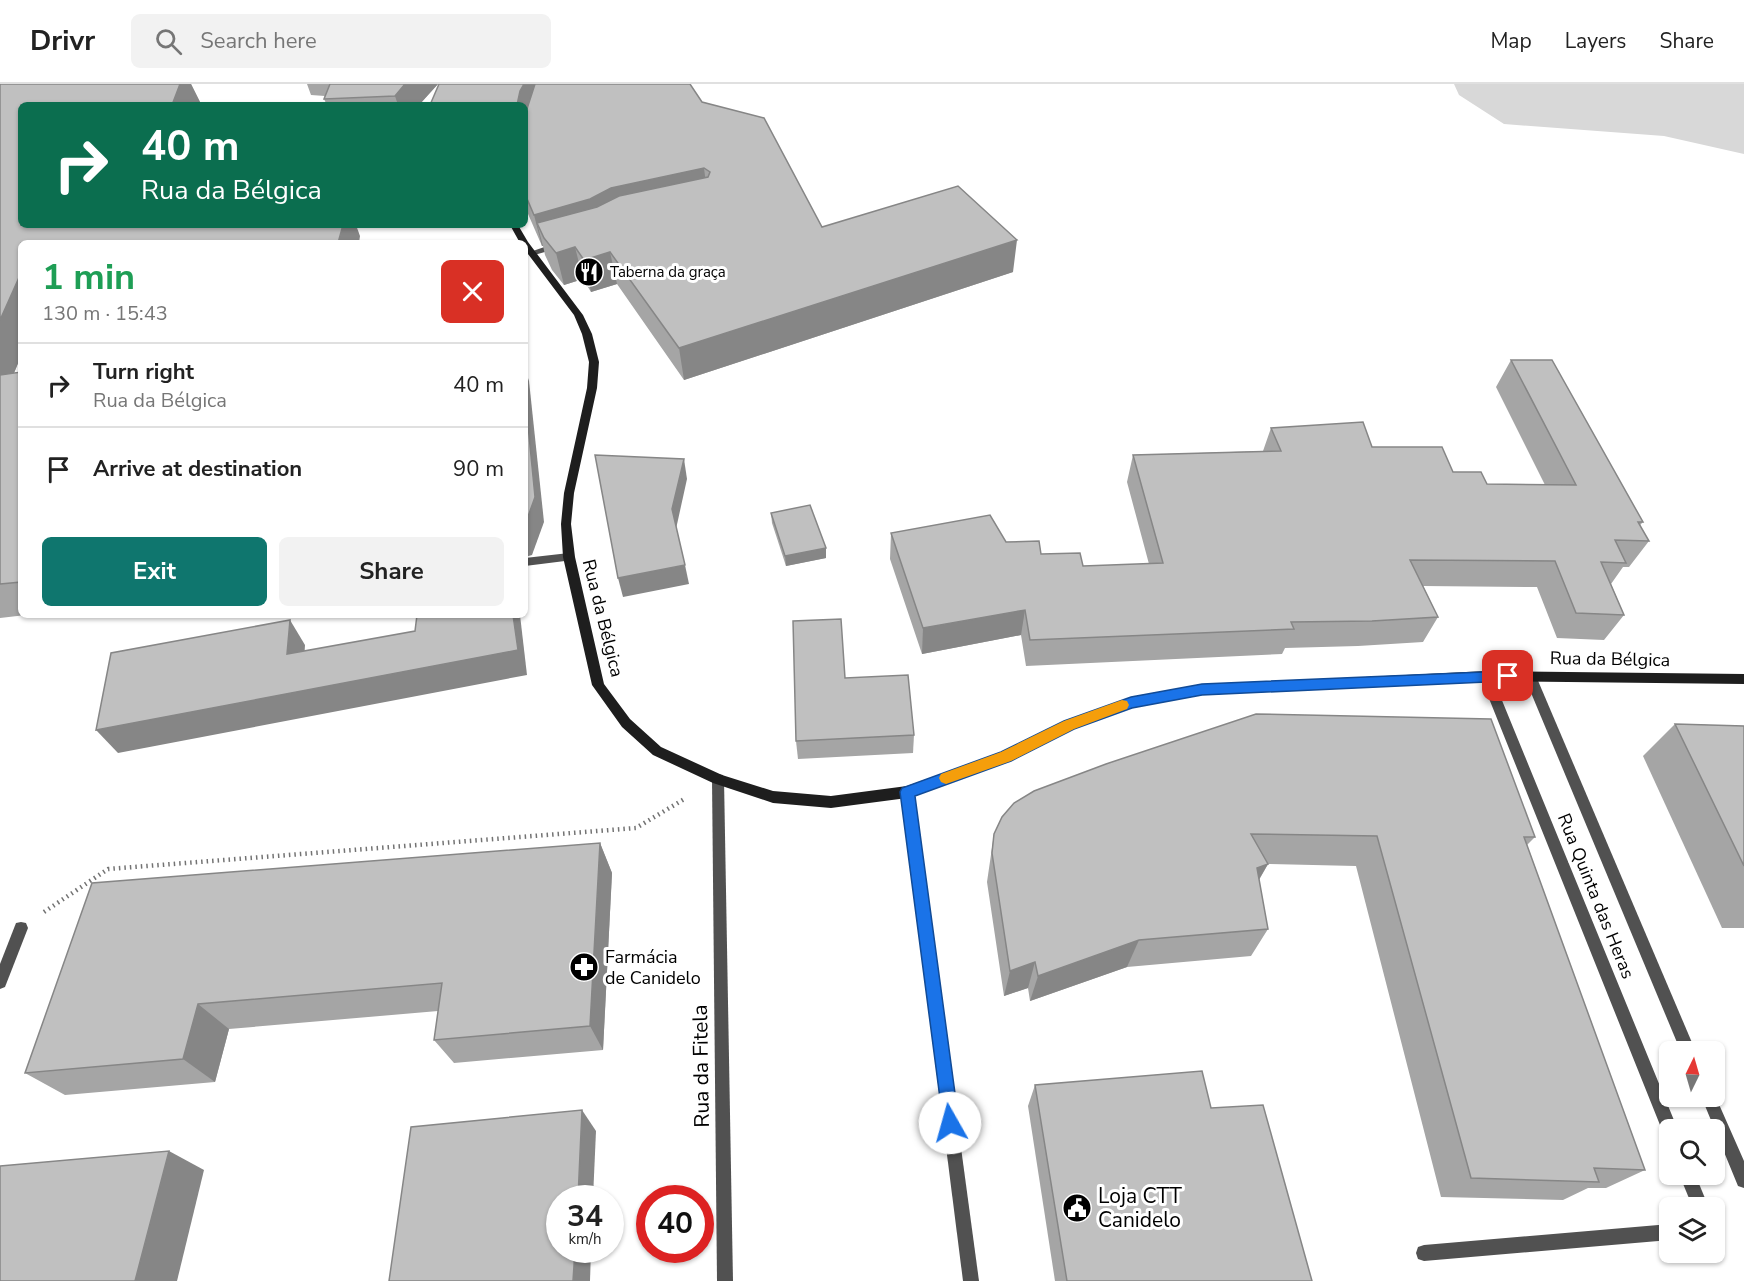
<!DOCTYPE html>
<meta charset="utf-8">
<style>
body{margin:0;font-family:"Nunito Sans",sans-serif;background:#f2f2f2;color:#222;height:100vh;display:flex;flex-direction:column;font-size:22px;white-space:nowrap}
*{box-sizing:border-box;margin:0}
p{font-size:20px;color:#767676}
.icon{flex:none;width:33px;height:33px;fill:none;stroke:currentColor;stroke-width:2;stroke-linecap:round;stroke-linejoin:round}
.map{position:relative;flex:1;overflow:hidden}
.drawer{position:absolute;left:18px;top:156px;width:510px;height:378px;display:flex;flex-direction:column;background:#fff;border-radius:9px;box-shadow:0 2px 4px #0004}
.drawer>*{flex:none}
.hud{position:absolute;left:18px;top:18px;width:510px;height:126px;border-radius:9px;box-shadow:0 2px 4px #0004;background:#0b6e4f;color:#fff;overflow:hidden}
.needle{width:39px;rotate:5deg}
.buttons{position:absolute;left:1659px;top:957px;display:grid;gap:12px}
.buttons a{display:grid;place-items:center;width:66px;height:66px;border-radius:9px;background:#fff;box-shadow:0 2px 4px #0004;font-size:30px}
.speed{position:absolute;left:546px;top:1101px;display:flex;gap:12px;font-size:30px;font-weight:700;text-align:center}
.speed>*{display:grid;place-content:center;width:78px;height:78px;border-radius:50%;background:#fff;box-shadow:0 2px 4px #0004;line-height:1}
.speed small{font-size:15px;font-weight:400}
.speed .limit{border:9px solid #d22;background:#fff;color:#111}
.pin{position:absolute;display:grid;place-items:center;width:51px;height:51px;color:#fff;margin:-26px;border-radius:12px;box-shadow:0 3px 9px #0006}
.me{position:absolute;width:66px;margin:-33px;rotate:353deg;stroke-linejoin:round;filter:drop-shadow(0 0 4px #0008)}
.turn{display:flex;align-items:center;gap:21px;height:126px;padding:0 24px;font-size:27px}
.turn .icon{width:78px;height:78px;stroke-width:2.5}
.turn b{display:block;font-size:42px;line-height:51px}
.round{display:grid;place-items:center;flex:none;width:63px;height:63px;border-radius:9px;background:#f2f2f2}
.summary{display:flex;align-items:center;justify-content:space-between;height:102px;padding:0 24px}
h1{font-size:36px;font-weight:700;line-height:45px;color:#1e9e55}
.button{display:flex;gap:12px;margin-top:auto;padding:12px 24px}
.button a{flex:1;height:69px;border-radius:9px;background:#0f766e;color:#fff;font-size:24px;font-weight:700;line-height:69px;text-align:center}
.button a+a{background:#f2f2f2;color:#222}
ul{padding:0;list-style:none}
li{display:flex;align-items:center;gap:18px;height:84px;padding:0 24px;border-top:2px solid #e0e0e0}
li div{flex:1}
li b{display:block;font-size:22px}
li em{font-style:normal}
header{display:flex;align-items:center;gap:36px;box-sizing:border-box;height:84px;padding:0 30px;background:#fff;border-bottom:2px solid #e0e0e0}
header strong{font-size:28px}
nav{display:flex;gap:33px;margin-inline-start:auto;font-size:21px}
.search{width:420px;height:54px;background:#f2f2f2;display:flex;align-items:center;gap:15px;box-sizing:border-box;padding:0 21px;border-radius:9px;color:#767676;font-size:22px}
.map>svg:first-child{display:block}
</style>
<header>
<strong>Drivr</strong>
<div class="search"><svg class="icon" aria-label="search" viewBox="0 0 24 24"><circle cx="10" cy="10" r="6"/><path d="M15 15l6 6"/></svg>Search here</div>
<nav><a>Map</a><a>Layers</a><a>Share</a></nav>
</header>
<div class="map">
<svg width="1744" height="1197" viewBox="0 0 1744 1197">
<rect width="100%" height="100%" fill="#fff"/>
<polygon fill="#d8d8d8" points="1454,0 1744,0 1744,70 1664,52 1504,40 1459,11"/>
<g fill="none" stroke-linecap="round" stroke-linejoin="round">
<polyline stroke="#737373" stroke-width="4.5" stroke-dasharray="1.5 4" stroke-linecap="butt" points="44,828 108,785 636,744 686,714"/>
<polygon fill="#515151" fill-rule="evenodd" points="559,158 562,159 562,163 531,172 527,169"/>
<g fill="#515151" fill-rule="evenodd">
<polygon points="1486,587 1490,589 1492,592 1678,1046 1670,1046 1670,1054 1665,1051 1662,1046 1480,592 1482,589"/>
<polygon points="1530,587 1534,589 1536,592 1696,968 1681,968 1524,592 1526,589"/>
<polygon points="718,690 723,691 724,695 733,1197 717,1197 712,695 713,691"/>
<polygon points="21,838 26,839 28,844 5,903 0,905 0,880 16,839"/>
<polygon points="1714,1009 1744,1077 1744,1104 1738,1102 1701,1012 1714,1012"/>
<polygon points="1679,1090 1695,1090 1709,1124 1693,1124"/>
<polygon points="1670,1140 1670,1156 1424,1177 1418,1175 1416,1169 1418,1163 1424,1161"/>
</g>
<g fill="#515151" fill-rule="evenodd">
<polygon points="569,469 575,473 573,476 525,482 525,474"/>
<polygon points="907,702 912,704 913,708 979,1197 963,1197 901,708 902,704"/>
</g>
<polygon fill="#1e1e1e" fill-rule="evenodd" points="510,141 518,141 528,158 583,231 592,250 599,278 597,304 574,409 571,440 575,473 604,600 630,635 661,663 722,691 773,707 831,712 907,702 1002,669 1065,637 1127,615 1202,601 1486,587 1744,590 1744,600 1486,597 1202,611 1132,623 1073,645 1010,677 907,714 831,724 773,719 713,699 653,671 622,643 592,601 563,473 561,440 564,409 587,304 589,278 582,250 574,231 525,166 525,159 520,159"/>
</g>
<g fill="#a5a5a5">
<polygon points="0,0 191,0 200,18 21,141 360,152 21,159 21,272 14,289 21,288 21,531 26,531 0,534"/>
<polygon points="307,0 438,0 419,21 327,21 324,15 325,12 311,11"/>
<polygon points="702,18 822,143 1013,188 684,296 617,200 591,208 583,195 564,201 552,186 545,171 543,162 542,162 525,123 525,21"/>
<polygon points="1511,276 1643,438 1640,441 1649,457 1629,483 1623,483 1611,500 1624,531 1604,556 1557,554 1537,503 1423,502 1438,533 1423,558 1358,562 1285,564 1282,570 1026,582 1021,551 922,570 890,475 891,449 1006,458 1041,470 1083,482 1149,480 1127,398 1133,371 1263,367 1271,344 1372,363 1453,388 1487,400 1545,401 1496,303"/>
<polygon points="771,429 826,474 786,482 772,439"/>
<polygon points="845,594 914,651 913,669 798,675 796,657"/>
<polygon points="1675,640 1744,642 1744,844 1722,844 1643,672"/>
<polygon points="1002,733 1535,753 1527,761 1645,1086 1606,1104 1588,1104 1563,1116 1441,1113 1356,782 1268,780 1259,796 1268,845 1251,872 1127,883 1030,917 1028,904 1004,912 987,798 994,750"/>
<polygon points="600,759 612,789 603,966 454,979 434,956 438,927 229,945 215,998 65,1011 25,989"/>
<polygon points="1035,1001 1312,1197 1055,1197 1028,1022"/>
</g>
<g fill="#868686">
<polygon points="180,0 191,0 200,18 198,21 172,21"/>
<polygon points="405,0 438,0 419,21 398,21 395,12"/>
<polygon points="524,0 541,0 525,52 525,21 517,21 520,7"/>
<polygon points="704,84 708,116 537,139 543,162 542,162 534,131 611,104"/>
<polygon points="343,141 356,141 360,152 359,159 338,159"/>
<polygon points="1017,156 1013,188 684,296 679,264"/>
<polygon points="575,163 583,195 564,201 556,169"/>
<polygon points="610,168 617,200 591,208 584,176"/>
<polygon points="21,189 21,272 0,323 0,236"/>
<polygon points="525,285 529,297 544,438 532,471 525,473"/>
<polygon points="684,375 687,395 676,445 672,425"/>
<polygon points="826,464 826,474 786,482 785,472"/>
<polygon points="525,477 528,484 525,491"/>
<polygon points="685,481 689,500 623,513 618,494"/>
<polygon points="1025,526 1021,551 922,570 923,544"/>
<polygon points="513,531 520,531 527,591 118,669 96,646"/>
<polygon points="290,536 305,561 303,594 287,570"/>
<polygon points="600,759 612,789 603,966 590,942"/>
<polygon points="1268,780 1251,809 1257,784"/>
<polygon points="1139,856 1127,883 1030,917 1038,892"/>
<polygon points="1035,878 1028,904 1004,912 1010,887"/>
<polygon points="198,920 229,945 215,998 183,975"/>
<polygon points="582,1026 596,1047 593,1114 578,1114"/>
<polygon points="169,1067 204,1086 177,1197 135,1197"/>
<polygon points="575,1166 591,1166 590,1197 573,1197"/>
</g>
<g fill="#c0c0c0" stroke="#868686" stroke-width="1.5">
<polygon points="0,0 180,0 172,21 21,21 21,141 343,141 338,159 21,159 21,189 0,236"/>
<polygon points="330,0 405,0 395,12 324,15"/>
<polygon points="439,0 524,0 520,7 517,21 430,21"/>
<polygon points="535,0 690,0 702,18 764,34 822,143 958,102 1017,156 679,264 610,168 584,176 575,163 556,169 544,154 537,139 597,123 619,112 708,93 710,88 704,84 611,104 590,115 534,131 525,110 525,31"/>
<polygon points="1511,276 1552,276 1643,438 1638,438 1649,457 1615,456 1626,479 1601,478 1624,531 1576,529 1555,477 1410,476 1438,533 1372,537 1291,538 1294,545 1030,556 1025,526 923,544 891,449 990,431 1006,458 1039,457 1041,470 1080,469 1083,482 1163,479 1133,371 1281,367 1271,344 1363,338 1372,363 1442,363 1453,388 1481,388 1487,400 1576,401"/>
<polygon points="21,288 21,498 0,500 0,291"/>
<polygon points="525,310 535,413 525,441"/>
<polygon points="595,371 684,375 672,425 685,481 618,494"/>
<polygon points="810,421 826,464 785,472 771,429"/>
<polygon points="417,531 513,531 518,566 96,646 111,569 290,536 287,570 415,547"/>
<polygon points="841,535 845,594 908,591 914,651 796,657 793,537"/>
<polygon points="1256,630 1491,635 1535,753 1524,753 1645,1086 1594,1084 1599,1098 1471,1094 1377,752 1251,750 1268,780 1257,784 1268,845 1139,856 1038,892 1035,878 1010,887 992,769 994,750 1002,733 1014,719 1034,707 1106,680"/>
<polygon points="1675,640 1744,642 1744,782"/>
<polygon points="600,759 590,942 434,956 442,899 198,920 183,975 25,989 92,799"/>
<polygon points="1202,987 1211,1024 1263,1021 1312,1197 1067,1197 1035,1001"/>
<polygon points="582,1026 578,1114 560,1114 560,1166 575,1166 573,1197 389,1197 411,1043"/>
<polygon points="169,1067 135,1197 0,1197 0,1082"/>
</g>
<polygon fill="#1a73e8" stroke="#114b97" stroke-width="1.5" points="1508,587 1515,592 1508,597 1202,611 1132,624 1074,645 1011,677 915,712 959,1039 956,1045 950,1048 944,1045 900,708 902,704 1001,668 1064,637 1131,613 1202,600"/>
<polygon fill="#f59e0b" points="1122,616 1127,617 1129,621 1127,625 1074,645 1011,677 946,700 941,698 939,694 941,690 1001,668 1064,637"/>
<defs>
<g id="restaurant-disc" transform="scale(1.5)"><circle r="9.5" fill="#000" stroke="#fff"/><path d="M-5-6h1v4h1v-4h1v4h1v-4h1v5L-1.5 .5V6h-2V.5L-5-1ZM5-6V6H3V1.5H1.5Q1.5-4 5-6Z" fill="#fff"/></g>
<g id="pharmacy-disc" transform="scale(1.5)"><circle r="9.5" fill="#000" stroke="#fff"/><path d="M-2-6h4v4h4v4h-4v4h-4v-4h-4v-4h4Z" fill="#fff"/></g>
<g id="civic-disc" transform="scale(1.5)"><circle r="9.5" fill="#000" stroke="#fff"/><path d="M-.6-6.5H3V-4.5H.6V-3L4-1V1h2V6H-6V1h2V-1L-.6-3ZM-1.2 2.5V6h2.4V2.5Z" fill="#fff"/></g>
</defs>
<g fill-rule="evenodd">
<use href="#restaurant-disc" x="589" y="188"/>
<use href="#pharmacy-disc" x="584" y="883"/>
<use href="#civic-disc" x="1077" y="1124"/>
</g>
<g text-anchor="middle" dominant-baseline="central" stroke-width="6" stroke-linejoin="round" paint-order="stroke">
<g font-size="15" fill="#000" stroke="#fff" text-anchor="start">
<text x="610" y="188">Taberna da graça</text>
</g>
<g font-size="18" fill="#000" stroke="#fff">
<text transform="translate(603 534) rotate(76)">Rua da Bélgica</text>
<text transform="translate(1610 575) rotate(1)">Rua da Bélgica</text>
<text transform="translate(1596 812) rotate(68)">Rua Quinta das Heras</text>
</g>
<g font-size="18" fill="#000" stroke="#fff" text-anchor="start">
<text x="605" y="873">Farmácia<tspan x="605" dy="21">de Canidelo</tspan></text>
</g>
<g font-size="21" fill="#000" stroke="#fff">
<text transform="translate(701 982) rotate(-91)">Rua da Fitela</text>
</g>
<g font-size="21" fill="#000" stroke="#fff" text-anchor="start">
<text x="1098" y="1112">Loja CTT<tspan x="1098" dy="24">Canidelo</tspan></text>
</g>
</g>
</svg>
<div class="buttons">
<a><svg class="needle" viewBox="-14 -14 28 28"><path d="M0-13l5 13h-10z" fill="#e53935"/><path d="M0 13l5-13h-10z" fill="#767676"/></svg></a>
<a><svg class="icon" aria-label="search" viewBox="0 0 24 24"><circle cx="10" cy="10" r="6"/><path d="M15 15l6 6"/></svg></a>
<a><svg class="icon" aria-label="layers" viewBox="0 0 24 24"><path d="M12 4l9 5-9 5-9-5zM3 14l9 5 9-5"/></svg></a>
</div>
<div class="speed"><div>34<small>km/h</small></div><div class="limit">40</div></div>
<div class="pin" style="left:1508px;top:592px;background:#d93025"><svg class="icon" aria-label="arrive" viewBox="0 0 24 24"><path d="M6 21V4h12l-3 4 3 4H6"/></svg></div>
<svg class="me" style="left:950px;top:1039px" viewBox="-20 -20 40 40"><circle r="19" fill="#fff"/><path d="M0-13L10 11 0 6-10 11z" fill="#1a73e8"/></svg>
<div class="hud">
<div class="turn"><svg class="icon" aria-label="right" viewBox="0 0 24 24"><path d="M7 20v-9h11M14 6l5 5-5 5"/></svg><div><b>40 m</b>Rua da Bélgica</div></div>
</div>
<section class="drawer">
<div class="summary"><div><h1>1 min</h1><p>130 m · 15:43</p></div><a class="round" style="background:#d93025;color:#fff"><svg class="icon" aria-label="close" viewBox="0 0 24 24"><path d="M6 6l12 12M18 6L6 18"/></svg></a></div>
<ul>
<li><svg class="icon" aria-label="right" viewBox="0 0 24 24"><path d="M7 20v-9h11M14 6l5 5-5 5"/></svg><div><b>Turn right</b><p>Rua da Bélgica</p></div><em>40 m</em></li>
<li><svg class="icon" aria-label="arrive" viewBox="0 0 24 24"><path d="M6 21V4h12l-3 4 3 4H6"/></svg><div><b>Arrive at destination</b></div><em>90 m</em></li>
</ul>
<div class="button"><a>Exit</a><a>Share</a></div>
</section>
</div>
